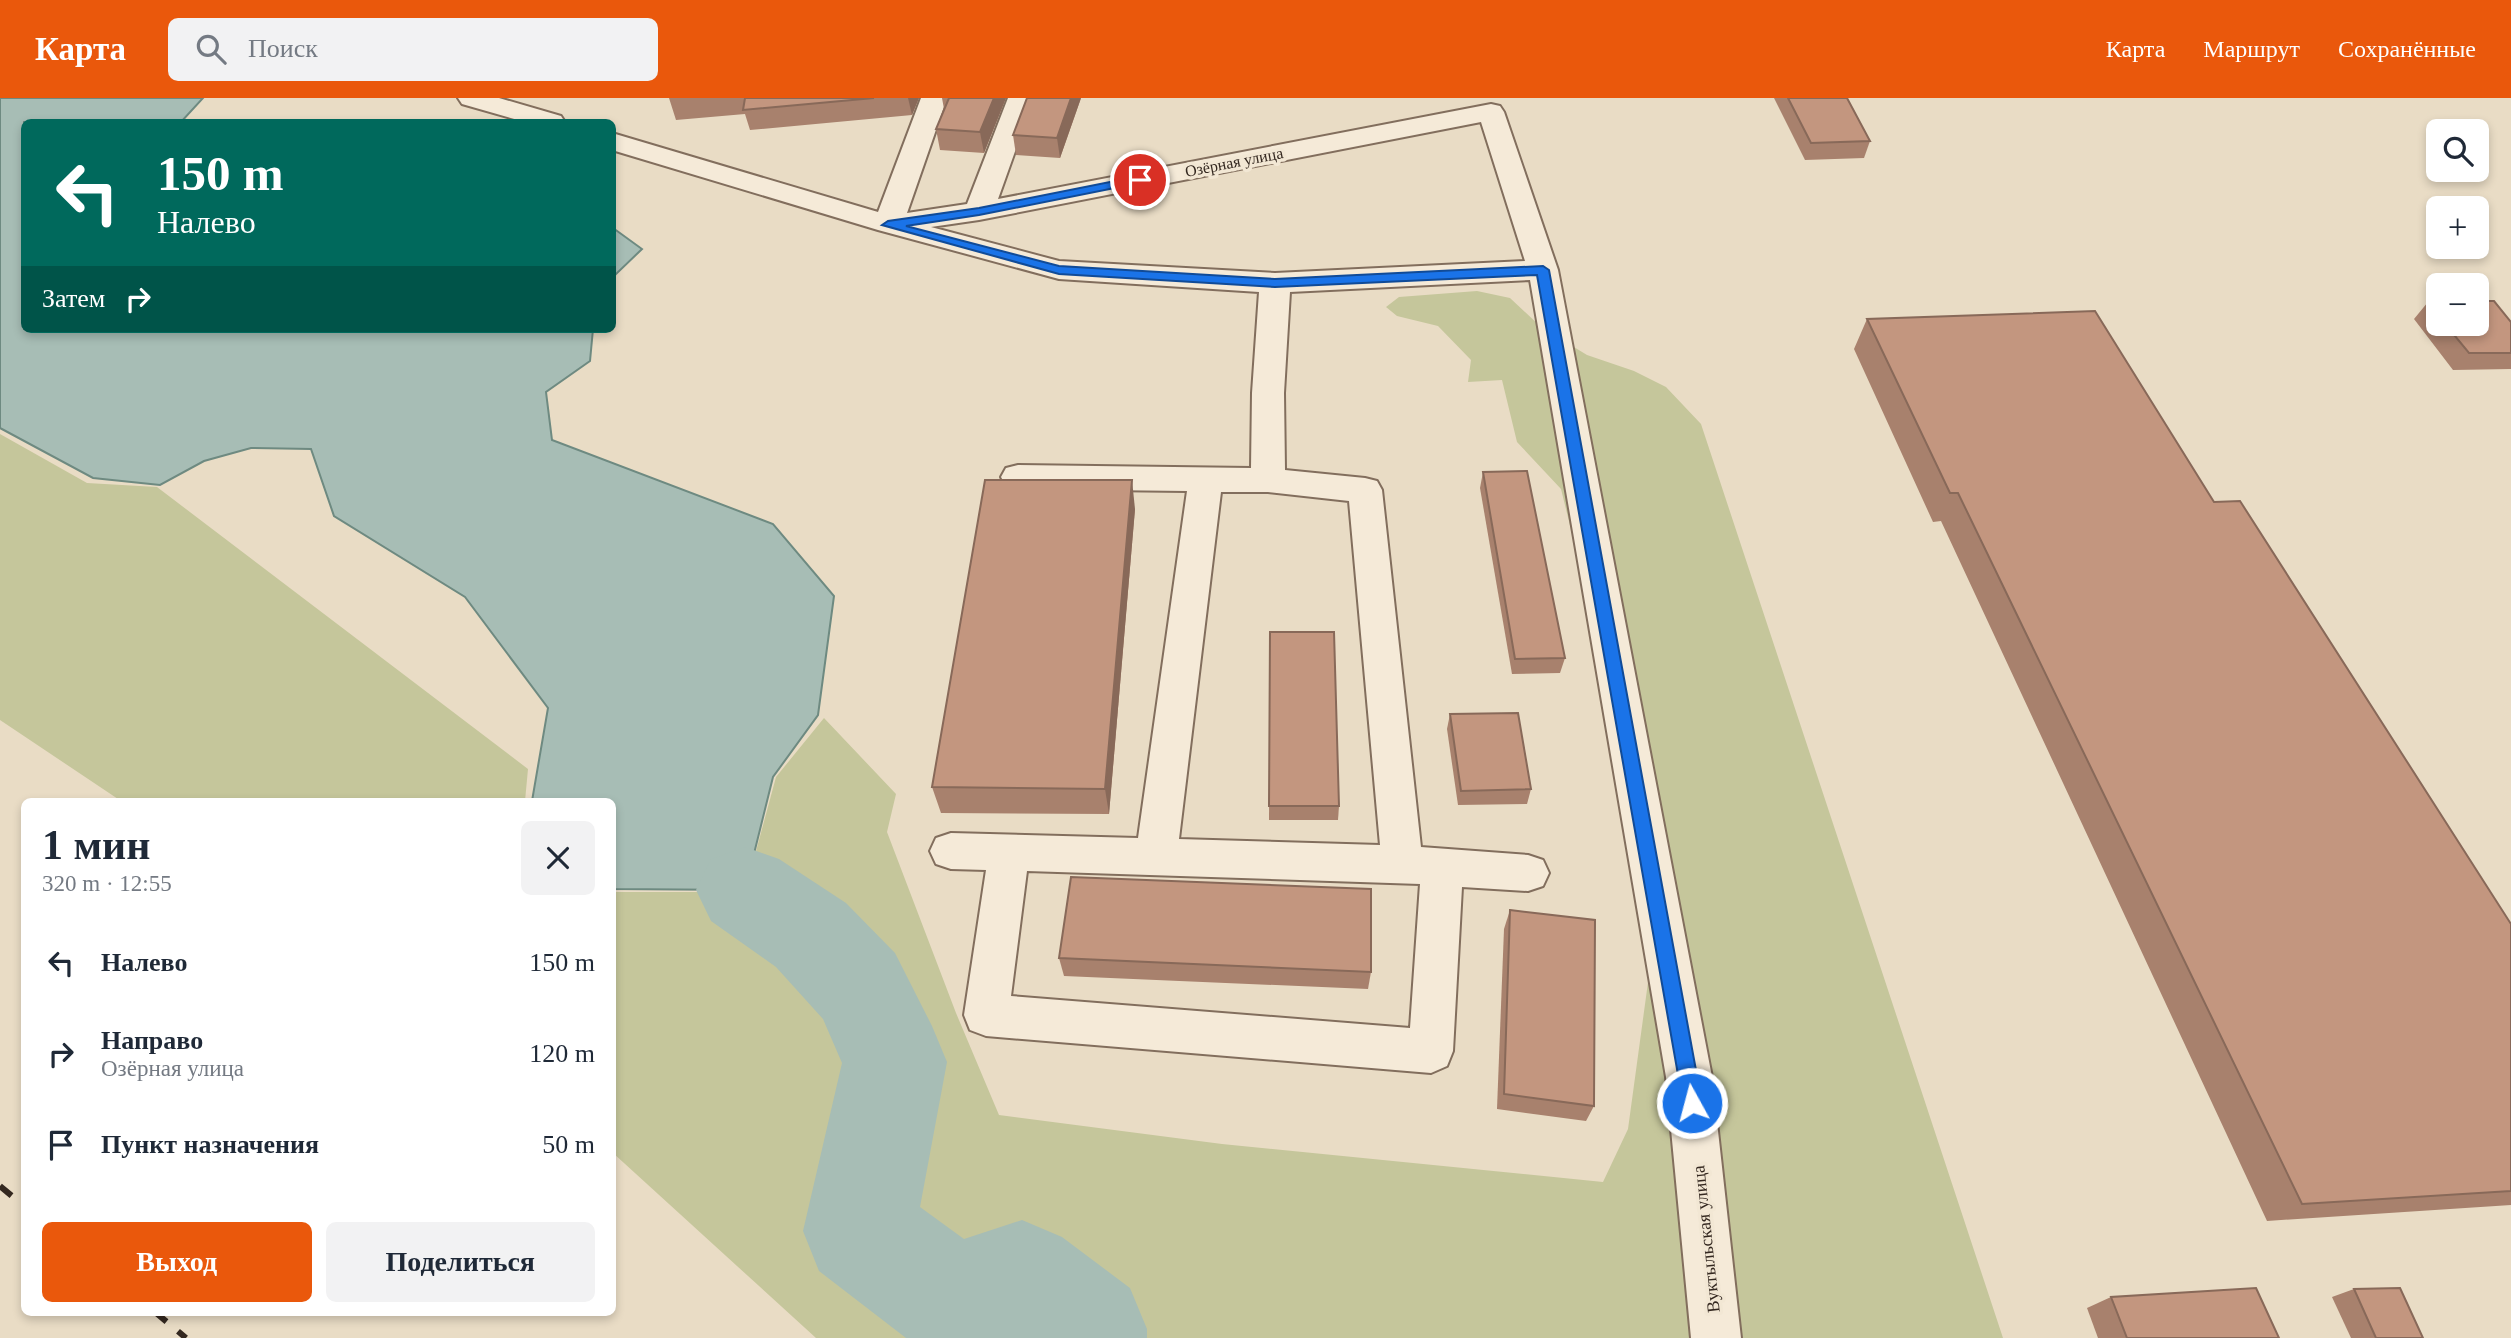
<!DOCTYPE html>
<html lang="ru">
<meta charset="utf-8">
<style>
body{margin:0;font-family:Georgia,serif;background:#f2f2f3;color:#1f2937;height:100vh;display:flex;flex-direction:column;font-size:26px;white-space:nowrap}
*{box-sizing:border-box;margin:0}
p{font-size:23px;color:#747a83}
.icon{flex:none;width:38px;height:38px;fill:none;stroke:currentColor;stroke-width:2;stroke-linecap:round;stroke-linejoin:round}
.map{position:relative;flex:1;overflow:hidden}
.panel{position:absolute;left:21px;top:700px;width:595px;height:518px;display:flex;flex-direction:column;background:#fff;border-radius:10px;box-shadow:0 4px 10px #0003}
.panel>*{flex:none}
.banner{position:absolute;left:21px;top:21px;width:595px;height:214px;border-radius:10px;box-shadow:0 4px 10px #0003;background:#00695c;color:#fff;overflow:hidden}
.fabs{position:absolute;left:2426px;top:21px;display:grid;gap:14px}
.fabs a{display:grid;place-items:center;width:63px;height:63px;border-radius:10px;background:#fff;box-shadow:0 4px 10px #0003;font-size:35px}
.pin{position:absolute;display:grid;place-items:center;width:60px;height:60px;color:#fff;margin:-30px;border:4px solid #fff;border-radius:50%;box-shadow:0 2px 7px #0007}
.me{position:absolute;width:77px;margin:-38px;rotate:353deg;stroke-linejoin:round;filter:drop-shadow(0 0 5px #0008)}
.turn{display:flex;align-items:center;gap:24px;height:147px;padding:0 21px;font-size:32px}
.turn .icon{width:91px;height:91px;stroke-width:2.5}
.turn b{display:block;font-size:49px;line-height:60px}
.then{display:flex;align-items:center;height:66px;padding:0 21px;background:#0003;gap:14px;font-size:26px}
.round{display:grid;place-items:center;flex:none;width:74px;height:74px;border-radius:10px;background:#f2f2f3}
.head{display:flex;align-items:center;justify-content:space-between;height:119px;padding:0 21px}
h1{font-size:42px;font-weight:700;line-height:52px}
.button{display:flex;gap:14px;margin-top:auto;padding:14px 21px}
.button a{flex:1;height:80px;border-radius:10px;background:#ea580c;color:#fff;font-size:28px;font-weight:700;line-height:80px;text-align:center}
.button a+a{background:#f2f2f3;color:#1f2937}
ul{padding:0;list-style:none}
li{display:flex;align-items:center;gap:21px;height:91px;padding:0 21px}
li div{flex:1}
li b{display:block;font-size:26px}
li em{font-style:normal}
header{display:flex;align-items:center;gap:42px;box-sizing:border-box;height:98px;padding:0 35px;background:#ea580c;color:#fff}
header strong{font-size:33px}
nav{display:flex;gap:38px;margin-inline-start:auto;font-size:24px}
.search{width:490px;height:63px;background:#f2f2f3;display:flex;align-items:center;gap:18px;box-sizing:border-box;padding:0 24px;border-radius:10px;color:#747a83;font-size:26px}
.map>svg:first-child{display:block}
</style>
<header>
<strong>Карта</strong>
<div class="search"><svg class="icon" aria-label="search" viewBox="0 0 24 24"><circle cx="10" cy="10" r="6"/><path d="M15 15l6 6"/></svg>Поиск</div>
<nav><a>Карта</a><a>Маршрут</a><a>Сохранённые</a></nav>
</header>
<div class="map">
<svg width="2511" height="1240" viewBox="0 0 2511 1240">
<rect width="100%" height="100%" fill="#e9dcc5"/>
<g fill="#c5c69b">
<polygon points="1477,193 1510,200 1541,229 1587,257 1634,273 1666,289 1701,326 2003,1240 816,1240 613,1055 612,794 745,794 776,679 824,620 896,696 887,734 956,915 999,1017 1222,1046 1603,1084 1628,1031 1649,877 1588,500 1561,391 1517,344 1502,282 1468,284 1471,262 1438,228 1397,218 1386,209 1399,199"/>
<polygon points="0,336 87,385 157,389 528,671 525,703 121,703 0,622"/>
</g>
<g fill="#a7bdb5" stroke="#6e8a81" stroke-width="2">
<polygon points="0,0 203,0 181,24 24,24 24,231 593,231 590,263 546,294 552,342 773,426 834,498 818,617 773,679 745,792 613,791 612,704 532,703 548,610 465,499 334,418 311,351 251,350 204,363 160,387 93,380 0,330"/>
<polygon points="613,130 642,151 613,179"/>
</g>
<g fill="none" stroke-linecap="round" stroke-linejoin="round">
<polygon fill="#a7bdb5" fill-rule="evenodd" points="745,749 779,761 846,805 895,855 932,928 947,964 920,1109 964,1141 1022,1122 1062,1139 1130,1190 1147,1231 1147,1240 906,1240 819,1173 803,1133 842,965 823,921 776,869 711,823 696,792 711,761"/>
<g stroke="#826e5d" stroke-width="4">
<g id="minor">
<polygon points="458,0 499,0 561,18 565,24 525,24 462,6"/>
<path d="M921,0H947L907,115L967,106L1008,0H1034L998,101L1491,6L1500,8L1504,14L1558,172L1712,979L1741,1240H1691L1666,979L1530,182L1290,194L1284,295L1285,372L1365,380L1377,383L1382,392L1421,749L1528,757L1543,762L1549,775L1543,788L1528,793L1462,789L1453,953L1447,968L1431,975L986,938L970,932L964,917L986,772L951,771L936,766L930,753L936,740L951,735L1138,740L1187,393L1018,391L1006,388L1001,379L1006,370L1018,367L1251,370L1252,295L1259,194L1059,181L878,132L612,52V35L878,114ZM1481,24L1525,163L1275,175L1059,163L931,129L979,122ZM1221,394H1268L1349,403L1380,747L1179,741ZM1027,773L1420,786L1410,930L1011,898Z"/>
</g>
</g>
<use href="#minor" fill="#f5ead8" fill-rule="evenodd"/>
<g stroke="#342820" stroke-width="6" stroke-dasharray="15 15" stroke-linecap="butt">
<polyline points="0,1088 24,1108"/>
<polyline points="155,1214 186,1240"/>
</g>
</g>
<g fill="#a8816d">
<polygon points="669,0 919,0 912,17 750,32 745,16 676,22"/>
<polygon points="942,0 1006,0 984,55 940,52 936,31 944,11"/>
<polygon points="1081,0 1060,60 1016,57 1013,37"/>
<polygon points="1774,0 1847,0 1870,43 1864,60 1805,62"/>
<polygon points="2428,204 2438,204 2438,226 2476,226 2511,224 2511,271 2453,272 2414,221"/>
<polygon points="1867,221 2214,404 2511,826 2511,1107 2267,1123 1941,423 1933,424 1854,251"/>
<polygon points="1483,374 1565,560 1560,575 1512,576 1480,390"/>
<polygon points="1135,411 1109,716 941,715 932,689"/>
<polygon points="1270,534 1339,708 1338,722 1269,722"/>
<polygon points="1450,616 1531,691 1527,706 1458,707 1447,631"/>
<polygon points="1510,812 1594,1008 1586,1023 1497,1011 1504,831"/>
<polygon points="1059,860 1371,874 1368,891 1064,878"/>
<polygon points="2354,1191 2423,1240 2351,1240 2332,1199"/>
<polygon points="2111,1199 2279,1240 2098,1240 2087,1210"/>
</g>
<g fill="#886959">
<polygon points="908,0 919,0 912,17"/>
<polygon points="994,0 1006,0 984,55 980,34"/>
<polygon points="1071,0 1081,0 1060,60 1057,40"/>
<polygon points="1132,382 1135,411 1109,716 1105,691"/>
</g>
<g fill="#c3967f" stroke="#886959" stroke-width="2">
<polygon points="745,0 874,0 743,12"/>
<polygon points="949,0 994,0 980,34 936,31"/>
<polygon points="1027,0 1071,0 1057,40 1013,37"/>
<polygon points="1788,0 1847,0 1870,43 1811,45"/>
<polygon points="2476,203 2494,203 2511,224 2511,255 2469,255 2445,226 2476,226"/>
<polygon points="2428,204 2438,204 2438,216"/>
<polygon points="2095,213 2214,404 2240,403 2511,826 2511,1093 2302,1106 1958,395 1950,395 1867,221"/>
<polygon points="1527,373 1565,560 1515,561 1483,374"/>
<polygon points="985,382 1132,382 1105,691 932,689"/>
<polygon points="1270,534 1334,534 1339,708 1269,708"/>
<polygon points="1518,615 1531,691 1461,693 1450,616"/>
<polygon points="1071,779 1371,791 1371,874 1059,860"/>
<polygon points="1510,812 1595,822 1594,1008 1504,996"/>
<polygon points="2256,1190 2279,1240 2127,1240 2111,1199"/>
<polygon points="2400,1190 2423,1240 2376,1240 2354,1191"/>
</g>
<polygon fill="#1a73e8" stroke="#114b97" stroke-width="2" points="1140,78 1145,79 1145,84 979,117 906,128 1059,168 1275,181 1543,168 1549,172 1702,1005 1699,1012 1692,1014 1685,1012 1683,1005 1537,177 1275,189 1059,176 882,127 888,123 979,110"/>
<g text-anchor="middle" dominant-baseline="central" stroke-width="7" stroke-linejoin="round" paint-order="stroke">
<g font-size="16" fill="#342820" stroke="#f2e7d4">
<text transform="translate(1234 64) rotate(-11)">Озёрная улица</text>
</g>
<g font-size="18" fill="#342820" stroke="#f2e7d4">
<text transform="translate(1706 1141) rotate(-96)">Вуктыльская улица</text>
</g>
</g>
</svg>
<div class="fabs">
<a><svg class="icon" aria-label="search" viewBox="0 0 24 24"><circle cx="10" cy="10" r="6"/><path d="M15 15l6 6"/></svg></a>
<a>+</a>
<a>−</a>
</div>
<div class="pin" style="left:1140px;top:82px;background:#d93025"><svg class="icon" aria-label="arrive" viewBox="0 0 24 24"><path d="M6 21V4h12l-3 4 3 4H6"/></svg></div>
<svg class="me" style="left:1692px;top:1005px" viewBox="-20 -20 40 40"><circle r="17" fill="#1a73e8" stroke="#fff" stroke-width="3"/><path d="M0-11L8 9 0 5-8 9z" fill="#fff"/></svg>
<div class="banner">
<div class="turn"><svg class="icon" aria-label="left" viewBox="0 0 24 24"><path d="M17 20v-9H6M10 6l-5 5 5 5"/></svg><div><b>150 m</b>Налево</div></div>
<div class="then">Затем<svg class="icon" aria-label="right" viewBox="0 0 24 24"><path d="M7 20v-9h11M14 6l5 5-5 5"/></svg></div>
</div>
<section class="panel">
<div class="head"><div><h1>1 мин</h1><p>320 m · 12:55</p></div><a class="round"><svg class="icon" aria-label="close" viewBox="0 0 24 24"><path d="M6 6l12 12M18 6L6 18"/></svg></a></div>
<ul>
<li><svg class="icon" aria-label="left" viewBox="0 0 24 24"><path d="M17 20v-9H6M10 6l-5 5 5 5"/></svg><div><b>Налево</b></div><em>150 m</em></li>
<li><svg class="icon" aria-label="right" viewBox="0 0 24 24"><path d="M7 20v-9h11M14 6l5 5-5 5"/></svg><div><b>Направо</b><p>Озёрная улица</p></div><em>120 m</em></li>
<li><svg class="icon" aria-label="arrive" viewBox="0 0 24 24"><path d="M6 21V4h12l-3 4 3 4H6"/></svg><div><b>Пункт назначения</b></div><em>50 m</em></li>
</ul>
<div class="button"><a>Выход</a><a>Поделиться</a></div>
</section>
</div>
